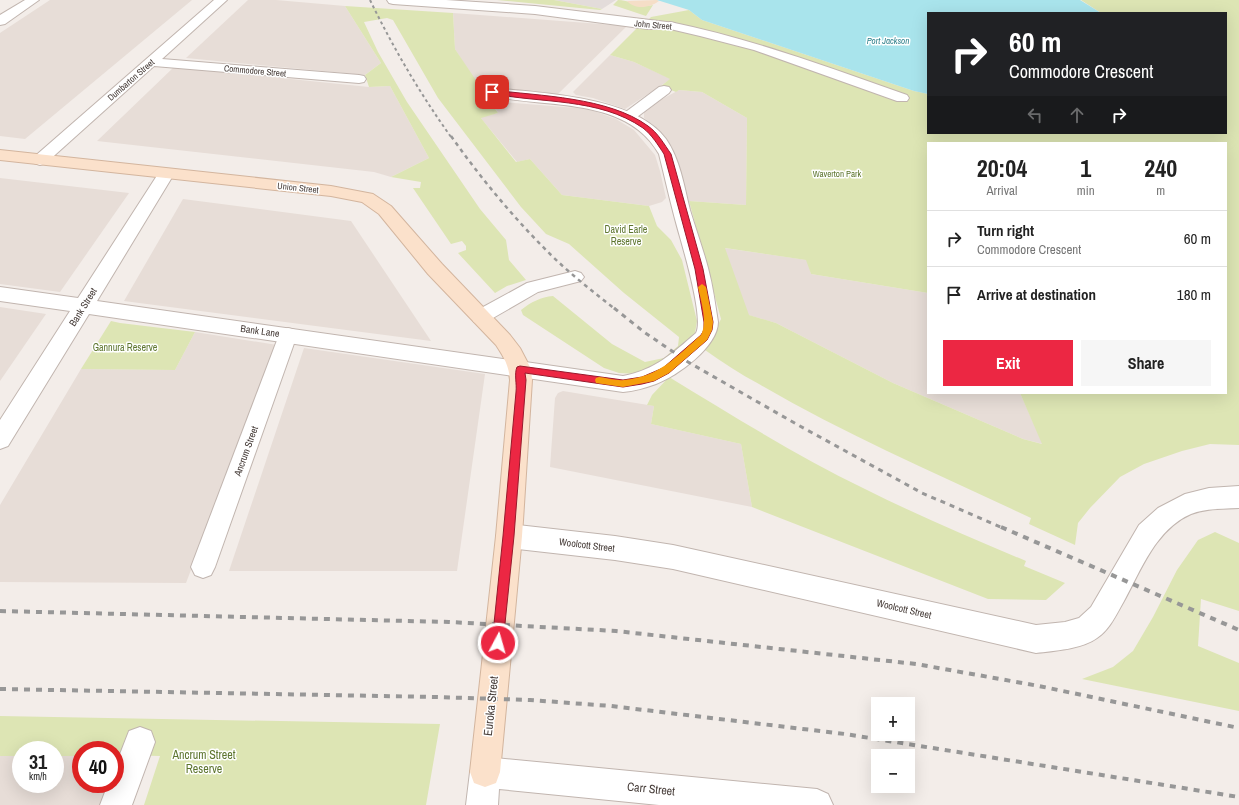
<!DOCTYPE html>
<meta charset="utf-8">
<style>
body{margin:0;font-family:"Archivo Narrow",sans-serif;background:#f6f6f6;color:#222;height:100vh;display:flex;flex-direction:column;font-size:15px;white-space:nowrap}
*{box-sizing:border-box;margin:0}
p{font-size:13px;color:#767676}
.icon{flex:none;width:22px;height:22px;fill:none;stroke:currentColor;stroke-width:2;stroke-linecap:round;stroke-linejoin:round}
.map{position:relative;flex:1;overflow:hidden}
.sheet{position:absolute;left:927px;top:142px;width:300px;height:252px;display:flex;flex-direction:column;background:#fff;border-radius:0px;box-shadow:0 4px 16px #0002}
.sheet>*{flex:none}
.guide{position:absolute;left:927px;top:12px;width:300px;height:122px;border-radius:0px;box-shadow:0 4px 16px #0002;background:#202124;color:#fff;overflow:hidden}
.fabs{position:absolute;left:871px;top:697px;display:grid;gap:8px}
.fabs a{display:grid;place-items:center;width:44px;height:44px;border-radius:0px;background:#fff;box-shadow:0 4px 16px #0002;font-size:20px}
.speed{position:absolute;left:12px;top:741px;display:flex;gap:8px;font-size:20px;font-weight:700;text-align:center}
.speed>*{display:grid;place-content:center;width:52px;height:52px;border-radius:50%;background:#fff;box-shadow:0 4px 16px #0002;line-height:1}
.speed small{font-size:10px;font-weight:400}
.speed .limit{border:6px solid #d22;background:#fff;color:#111}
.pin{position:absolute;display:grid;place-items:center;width:34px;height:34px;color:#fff;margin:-17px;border-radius:8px;box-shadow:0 2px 6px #0006}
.me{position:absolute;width:44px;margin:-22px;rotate:6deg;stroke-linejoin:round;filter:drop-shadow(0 0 3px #0008)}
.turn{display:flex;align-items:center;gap:14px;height:84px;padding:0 16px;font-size:18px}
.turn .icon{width:52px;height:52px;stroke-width:2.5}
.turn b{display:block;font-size:28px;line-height:34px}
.lanes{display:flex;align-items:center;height:38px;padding:0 16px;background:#0003;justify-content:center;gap:20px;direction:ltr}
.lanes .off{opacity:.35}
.eta{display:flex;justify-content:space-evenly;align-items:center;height:68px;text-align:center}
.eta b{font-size:24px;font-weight:700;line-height:28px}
.cta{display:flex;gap:8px;margin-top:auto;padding:8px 16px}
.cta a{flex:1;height:46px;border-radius:0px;background:#ec2743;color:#fff;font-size:16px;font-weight:700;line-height:46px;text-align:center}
.cta a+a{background:#f6f6f6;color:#222}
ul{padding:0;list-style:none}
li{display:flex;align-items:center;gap:12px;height:56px;padding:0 16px;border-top:1px solid #e0e0e0}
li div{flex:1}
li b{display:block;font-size:15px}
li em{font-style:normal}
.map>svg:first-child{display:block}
</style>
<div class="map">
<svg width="1239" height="805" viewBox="0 0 1239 805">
<rect width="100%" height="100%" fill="#f3ede9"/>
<g fill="#e7ddd7">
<polygon points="50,0 192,0 25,139 0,136 0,33"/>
<polygon points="248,0 276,0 345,6 381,63 365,75 186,58"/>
<polygon points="453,13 627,26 558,94 479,87 455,49"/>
<polygon points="610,55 634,62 671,79 625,109 593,98 576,95 573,92"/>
<polygon points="174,67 369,87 390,86 429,158 391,177 374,172 97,141"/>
<polygon points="679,90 702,92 747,118 746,205 689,201 678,163 667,140 656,127 644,118 644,109"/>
<polygon points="491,101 577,108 594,111 616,119 634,130 655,155 660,171 666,198 662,202 649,206 562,195 530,159 517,162 480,117 498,113"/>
<polygon points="0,178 129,193 60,292 0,284"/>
<polygon points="183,199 351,221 431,341 124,301"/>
<polygon points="724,248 807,260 811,274 928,293 928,393 1020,393 1043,444 1023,439 893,383 776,323 748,315"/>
<polygon points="0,307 46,314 0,381"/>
<polygon points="195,332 277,345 186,583 0,582 0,505 81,369 175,370"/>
<polygon points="304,348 485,374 457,571 229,571"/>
<polygon points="563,391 654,406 651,424 741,444 752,507 550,467 555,398 558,393"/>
<polygon points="0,756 21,756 21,784 55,784 55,756 81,756 81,784 113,784 105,805 0,805"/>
</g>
<polygon fill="#e3dcda" points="554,0 616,0 602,9"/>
<g fill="#dde5b4" fill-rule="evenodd">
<polygon points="497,0 554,0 602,9 600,10"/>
<path d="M618,0C630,0 641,8 653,5L646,16L613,5Z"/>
<path d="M1081,0H1239V445L1210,444L1182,451L1144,464L1120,477L1090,508L1078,523L1075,545L1029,524L1031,518C940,475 846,435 759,384C740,374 722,362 705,350L721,319L689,201L746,205L747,118L702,92L679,90L676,92L661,86L670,79L634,62L610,55L639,26L665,30L670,26L648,20L651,17L689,10L702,20L914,91L928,94V133H1226V13H1101ZM928,143H1226V393H1020L1042,444L1023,439L893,383L776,323L749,315L725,248L806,260L811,274L928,293Z"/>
<path d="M345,6L453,13L455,49L498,113L481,118L516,162L530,159L562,195L649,206L657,226L671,240L682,260L697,321L695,333L687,345L665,363L636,374L619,373L604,368L523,315L521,310C531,302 541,297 553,296L612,344L645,362L664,358L678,346L679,337L624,293L569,244L546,234L521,207L438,98L393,20L387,18L364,22L378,52L407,102L480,209L506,240L509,260L526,280L507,286L495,293L458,253L466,250V246L462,241L451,244L413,188H420L421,182L391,177L429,158L390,86L369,87L365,75L381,63Z"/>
<polygon points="111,321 120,323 195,332 175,370 81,369"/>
<path d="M669,377C733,416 797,456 865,489C917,515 971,538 1026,561L1024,566L1065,583L1046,600L988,599L752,507L741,444L651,424L654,406L647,405L652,395Z"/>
<polygon points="1215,532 1239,543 1239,611 1201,599 1198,646 1239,663 1239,711 1082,679 1113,667 1133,651 1153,617 1177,570 1198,540"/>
<polygon points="0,716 440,724 426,805 144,805 160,756 115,755 115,750 81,750 81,756 55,756 55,750 21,750 21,756 0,756"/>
</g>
<path fill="#f5dec7" d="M657,0L659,1C650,8 635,10 627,1Z"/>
<polygon fill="#a9e4ec" points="657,0 1080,0 1101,13 928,13 928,94 914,91 702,20 689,10"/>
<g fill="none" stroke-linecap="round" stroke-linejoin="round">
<g stroke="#c1b5af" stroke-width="2">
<g id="lane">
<path d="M670,22C752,39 829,67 907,95L909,98L907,101H897L754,50L700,36L666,28L664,26L666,24Z"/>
<polygon points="664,86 669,87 671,90 669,93 633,120 628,121 623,120 621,117 623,114 659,87"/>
<polygon points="575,271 581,273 584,277 581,281 538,292 486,322 480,324 474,322 471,317 474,312 527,283"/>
<polygon points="288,328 295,330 297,335 215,567 211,575 203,578 195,575 191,567 279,335 281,330"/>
</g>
</g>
<g stroke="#c1b5af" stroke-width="2">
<g id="street">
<polygon points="25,0 39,0 5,24 0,25 0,15"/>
<polygon points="214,0 227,0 162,59 359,75 364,76 366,79 364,82 359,83 154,66 46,163 40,165 34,163 32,160 34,157"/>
<polygon points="387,0 446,0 535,6 675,23 676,26 675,29 648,29 535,14 393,4 389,3"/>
<path d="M492,88C540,93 635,96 666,139C680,159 684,186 690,210C696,230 703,249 708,268C713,286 715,304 718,322C718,347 677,376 656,384C645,388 634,391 623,392L89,314L8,446L0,449V420L70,311L0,301V287L78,298L158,174L160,171L166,169L172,171L174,174L97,301L623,376C655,370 673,353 696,333C704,319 685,255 680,237C672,210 666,182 659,154C626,95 543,109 487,95L485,92L487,89Z"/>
<path d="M1239,486V508C1223,509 1206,508 1191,514C1156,529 1141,570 1124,601C1116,615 1110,629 1097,638C1082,649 1054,651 1036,653L673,569L615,560L509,548L500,544L496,536L500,528L509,524L615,536L673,545L1036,625L1065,622L1079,618L1091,607L1139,525L1158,508L1185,494L1209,488Z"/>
<polygon points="140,727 151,731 155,742 132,805 100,805 108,784 115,784 115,767 129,731"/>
<polygon points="485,757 817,789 828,794 833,805 659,805 499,789 498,805 466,805 470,772 474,761"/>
</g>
</g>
<g stroke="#d3b59e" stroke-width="2">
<path id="secondary" d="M0,150L331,186L373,194L391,206L442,264L510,335L520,348L531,369L532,380L522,536L500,772L496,783L485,787L474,783L470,772L496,536L510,380C509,366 504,357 496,345L428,274L379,214L362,202L331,196L0,160Z"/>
</g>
<use href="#lane" fill="#fff" fill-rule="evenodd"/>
<use href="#street" fill="#fff" fill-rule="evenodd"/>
<use href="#secondary" fill="#fbe1cb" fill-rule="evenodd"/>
<path stroke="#979797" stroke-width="2" stroke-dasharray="3 3" stroke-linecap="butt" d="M370,0C394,49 419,92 451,137"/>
<path stroke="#979797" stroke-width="2.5" stroke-dasharray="4 4" stroke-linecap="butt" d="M451,136C480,177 512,216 548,252C569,273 592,291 615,309"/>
<polyline stroke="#979797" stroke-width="3" stroke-dasharray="5 5" stroke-linecap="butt" points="614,308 644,332 688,362 798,425 922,493 1003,528"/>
<g stroke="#979797" stroke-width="4" stroke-dasharray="6 6" stroke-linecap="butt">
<polyline points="1001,527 1239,630"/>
<polyline points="0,611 449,622 616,631 916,664 1039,686 1239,728"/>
<polyline points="0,689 436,697 530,700 611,706 845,734 1239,797"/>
</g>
</g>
<path fill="#ec2743" stroke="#99192c" d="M492,90C540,96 608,97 648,126C658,133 664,144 671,154L703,269L713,322L712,330L707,340L669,373L654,381L642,384L623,387L525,373L526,380L514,536L503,643L502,647L498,649L494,647L492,643L503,536L516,392C517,384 514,374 517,367L520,366L623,380L642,377L663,368L701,335L704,330V322L695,269L664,154C658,145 652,135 643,128C598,97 541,104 490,93L489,92Z"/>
<path fill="#f59e0b" d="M702,284L706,287L713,322L712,330L707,340L669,373L654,381L623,387L596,383L595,380L596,378L599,377C607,378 617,381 624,380C659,377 676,357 701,335C708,322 701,301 698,287Z"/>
<g text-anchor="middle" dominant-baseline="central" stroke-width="3" stroke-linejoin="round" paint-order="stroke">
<g font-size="9" fill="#463c38" stroke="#fff">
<text transform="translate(653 25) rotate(5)">John Street</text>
<text transform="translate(255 71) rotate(5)">Commodore Street</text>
<text transform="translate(131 80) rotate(-41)">Dumbarton Street</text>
<text transform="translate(298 188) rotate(6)">Union Street</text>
</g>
<g font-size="9" font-style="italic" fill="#2f808c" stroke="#fff">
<text x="888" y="41">Port Jackson</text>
</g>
<g font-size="9" fill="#5d752e" stroke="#fff">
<text x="837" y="174">Waverton Park</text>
</g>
<g font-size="10" fill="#5d752e" stroke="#fff">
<text x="626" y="229">David Earle<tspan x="626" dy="12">Reserve</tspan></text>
<text x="125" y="347">Gannura Reserve</text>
</g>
<g font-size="10" fill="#463c38" stroke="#fff">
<text transform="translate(83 307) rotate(-58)">Bank Street</text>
<text transform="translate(260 331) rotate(8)">Bank Lane</text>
<text transform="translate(246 451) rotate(-70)">Ancrum Street</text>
<text transform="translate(587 545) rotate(7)">Woolcott Street</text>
<text transform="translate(904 609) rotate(13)">Woolcott Street</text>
</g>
<g font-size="12" fill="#463c38" stroke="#fff">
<text transform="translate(491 706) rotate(-84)">Euroka Street</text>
<text transform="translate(651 789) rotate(6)">Carr Street</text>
</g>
<g font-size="12" fill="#5d752e" stroke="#fff">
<text x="204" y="755">Ancrum Street<tspan x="204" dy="14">Reserve</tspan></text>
</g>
</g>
</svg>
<div class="fabs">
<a>+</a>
<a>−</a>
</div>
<div class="speed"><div>31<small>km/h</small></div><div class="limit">40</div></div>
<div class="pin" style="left:492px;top:92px;background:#d93025"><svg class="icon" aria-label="arrive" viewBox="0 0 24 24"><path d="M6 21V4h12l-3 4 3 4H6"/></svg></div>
<svg class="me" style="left:498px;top:643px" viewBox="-20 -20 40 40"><circle r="17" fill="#ec2743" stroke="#fff" stroke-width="3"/><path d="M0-11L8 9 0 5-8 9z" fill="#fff"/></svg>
<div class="guide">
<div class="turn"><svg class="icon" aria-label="right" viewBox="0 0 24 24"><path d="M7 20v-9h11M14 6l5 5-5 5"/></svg><div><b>60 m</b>Commodore Crescent</div></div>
<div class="lanes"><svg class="icon off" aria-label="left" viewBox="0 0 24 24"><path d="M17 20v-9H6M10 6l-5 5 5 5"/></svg><svg class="icon off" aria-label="ahead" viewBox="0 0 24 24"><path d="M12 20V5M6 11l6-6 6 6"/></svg><svg class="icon" aria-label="right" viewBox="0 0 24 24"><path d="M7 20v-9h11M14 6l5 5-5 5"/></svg></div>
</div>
<section class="sheet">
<div class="eta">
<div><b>20:04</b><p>Arrival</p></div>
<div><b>1</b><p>min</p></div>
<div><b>240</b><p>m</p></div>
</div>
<ul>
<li><svg class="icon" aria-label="right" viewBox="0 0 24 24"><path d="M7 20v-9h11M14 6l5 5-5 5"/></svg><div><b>Turn right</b><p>Commodore Crescent</p></div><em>60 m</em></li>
<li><svg class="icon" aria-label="arrive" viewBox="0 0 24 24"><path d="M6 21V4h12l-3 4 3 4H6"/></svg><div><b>Arrive at destination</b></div><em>180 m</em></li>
</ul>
<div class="cta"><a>Exit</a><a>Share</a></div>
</section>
</div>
